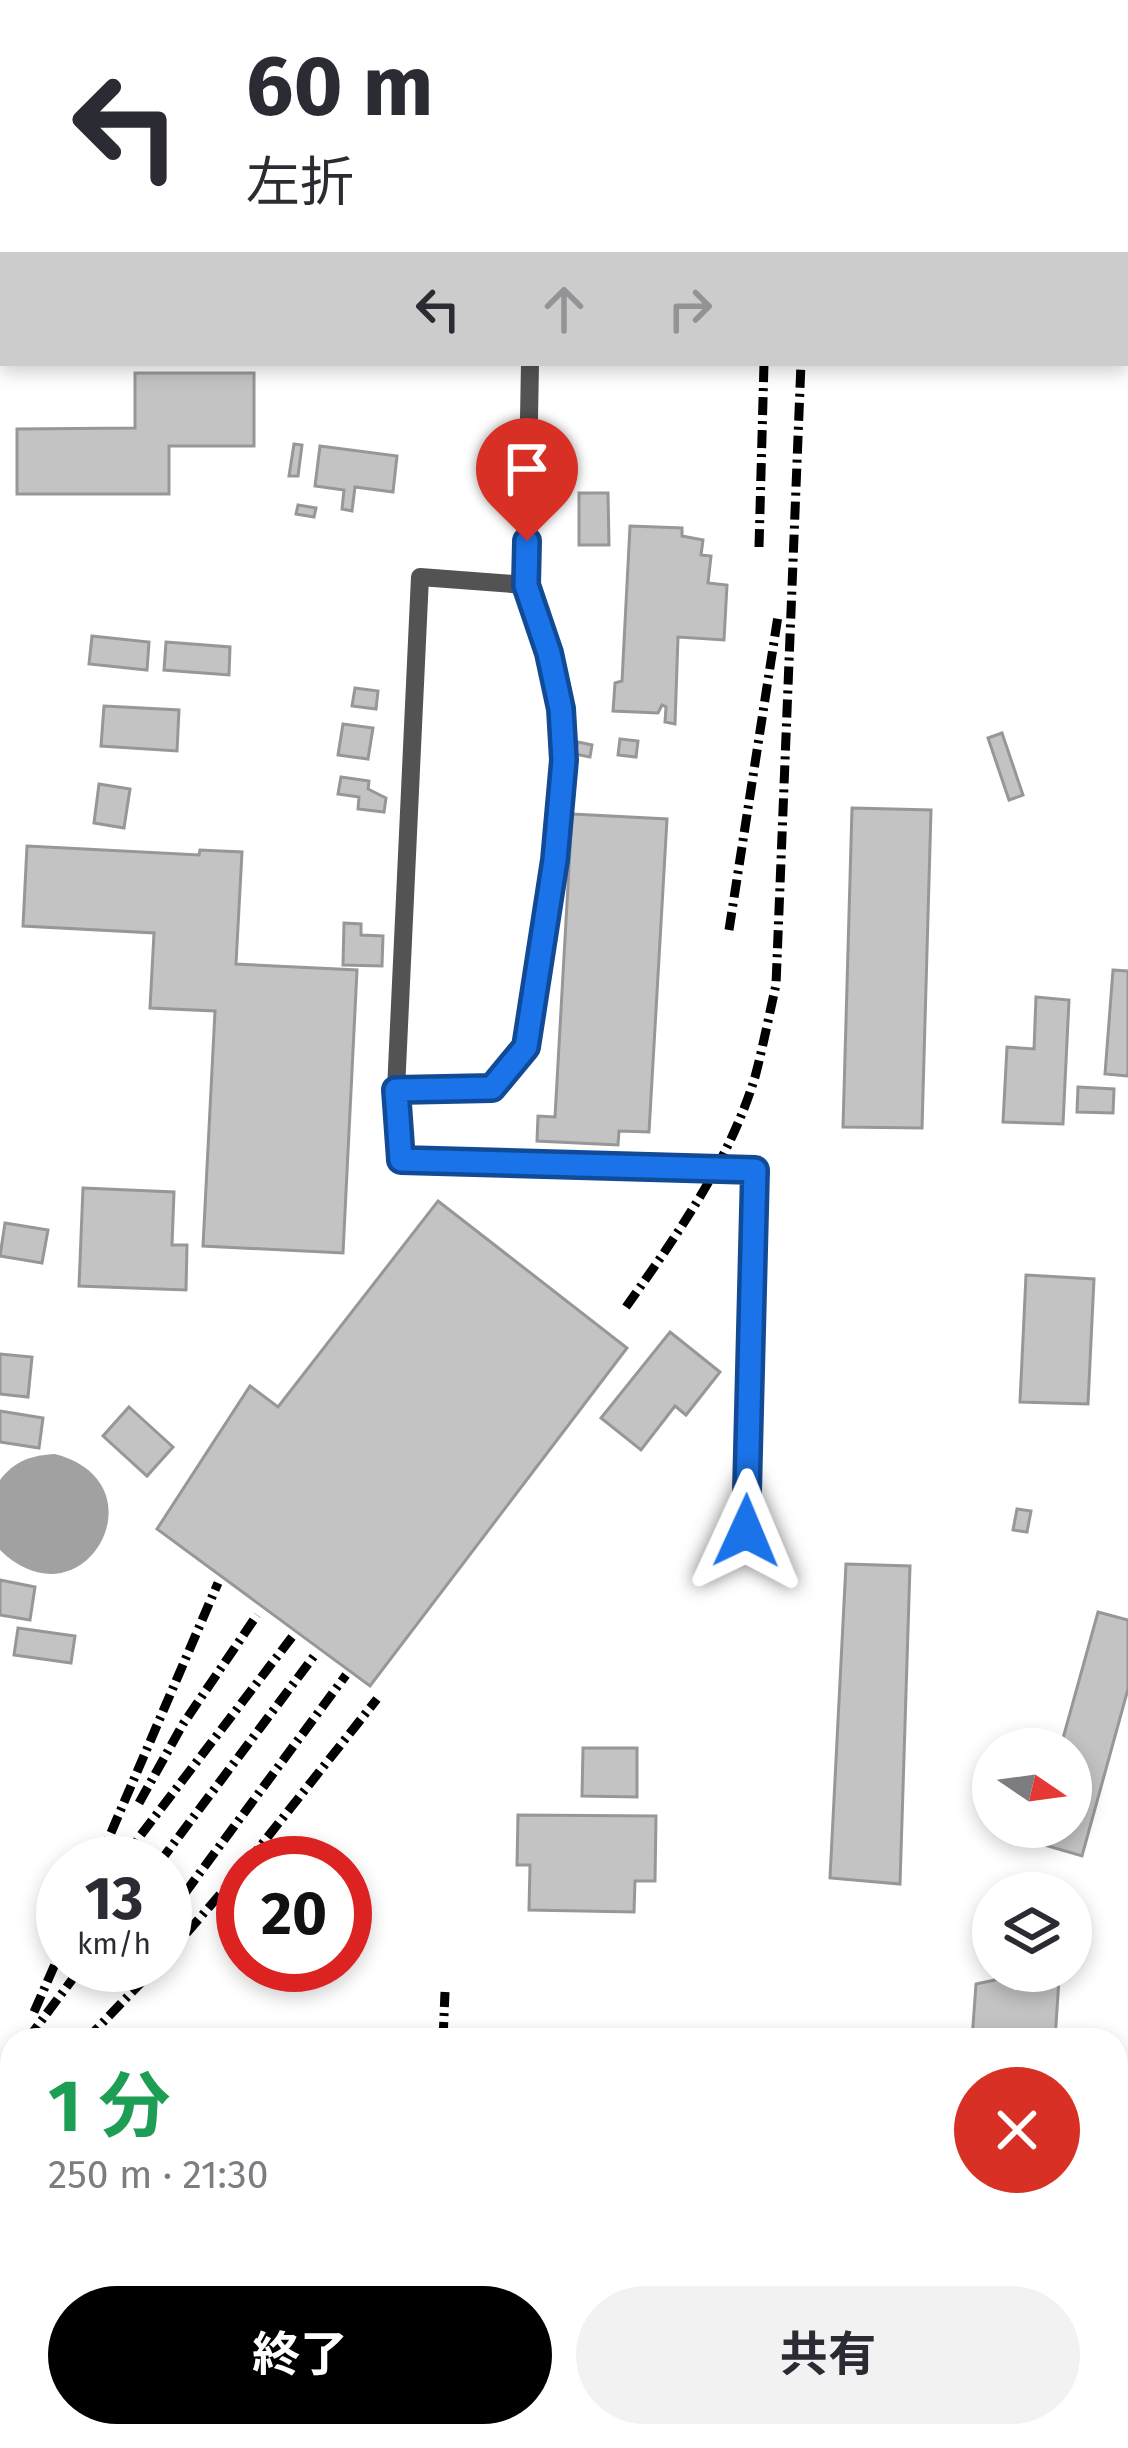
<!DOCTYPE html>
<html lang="ja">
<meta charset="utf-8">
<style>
body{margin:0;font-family:"Fira Sans","Noto Sans JP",sans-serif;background:#f2f2f3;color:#2b2b33;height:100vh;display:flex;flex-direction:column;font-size:45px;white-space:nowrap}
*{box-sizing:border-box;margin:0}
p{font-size:39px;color:#7c7c81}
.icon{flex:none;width:66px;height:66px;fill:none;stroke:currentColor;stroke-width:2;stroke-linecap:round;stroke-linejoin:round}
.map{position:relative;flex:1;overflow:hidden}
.details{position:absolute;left:0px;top:2028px;width:1128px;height:420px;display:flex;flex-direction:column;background:#fff;border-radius:36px 36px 0 0;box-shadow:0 6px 18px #0003}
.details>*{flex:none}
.guide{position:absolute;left:0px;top:0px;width:1128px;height:366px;box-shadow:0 6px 18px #0003;background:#fff;color:#2b2b33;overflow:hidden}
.needle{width:78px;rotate:103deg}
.tools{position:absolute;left:972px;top:1728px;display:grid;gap:24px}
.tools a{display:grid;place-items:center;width:120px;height:120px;border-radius:50%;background:#fff;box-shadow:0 6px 18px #0003;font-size:60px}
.speed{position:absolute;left:36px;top:1836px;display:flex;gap:24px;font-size:60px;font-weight:700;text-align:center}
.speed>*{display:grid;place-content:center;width:156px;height:156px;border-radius:50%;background:#fff;box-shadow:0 6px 18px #0003;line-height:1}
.speed small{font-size:30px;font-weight:400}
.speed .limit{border:18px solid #d22;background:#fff;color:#111}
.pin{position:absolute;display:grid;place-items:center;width:102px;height:102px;color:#fff;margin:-123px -51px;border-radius:50% 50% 50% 0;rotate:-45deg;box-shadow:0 0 12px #0007}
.pin .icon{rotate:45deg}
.me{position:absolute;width:132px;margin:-66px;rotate:1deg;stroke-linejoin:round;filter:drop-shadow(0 0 9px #0008)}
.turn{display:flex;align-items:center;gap:42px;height:252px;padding:0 48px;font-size:54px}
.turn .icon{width:156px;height:156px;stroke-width:2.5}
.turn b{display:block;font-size:84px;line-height:102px}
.lanes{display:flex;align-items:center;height:114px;padding:0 48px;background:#0003;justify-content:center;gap:60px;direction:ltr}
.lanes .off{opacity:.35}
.round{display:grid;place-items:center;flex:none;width:126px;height:126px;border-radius:63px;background:#f2f2f3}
.headline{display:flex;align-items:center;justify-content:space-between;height:204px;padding:0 48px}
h1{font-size:72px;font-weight:700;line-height:90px;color:#1e9e55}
.primary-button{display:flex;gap:24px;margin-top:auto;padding:24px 48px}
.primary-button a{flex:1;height:138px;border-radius:72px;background:#000;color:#fff;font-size:48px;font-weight:700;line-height:138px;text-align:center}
.primary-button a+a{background:#f2f2f3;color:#2b2b33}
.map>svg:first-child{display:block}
</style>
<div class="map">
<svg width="1128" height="2448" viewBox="0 0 1128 2448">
<rect width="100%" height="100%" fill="#fff"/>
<path fill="#a1a1a1" d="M55,1454C166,1483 83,1631 0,1550V1480C14,1461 32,1455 55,1454Z"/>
<g fill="#c3c3c3" stroke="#979797" stroke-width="3">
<polygon points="135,373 254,373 254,446 169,446 169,494 17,494 17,429 135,428"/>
<polygon points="294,444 302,445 298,476 289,476"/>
<polygon points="320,446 397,456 393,492 355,487 352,511 342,509 344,490 315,486"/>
<polygon points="579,493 608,493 609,545 579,545"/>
<polygon points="298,505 316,508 314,517 296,514"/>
<polygon points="630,526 682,528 682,536 703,540 701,555 711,556 708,583 727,585 724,640 678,637 675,724 665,722 666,707 662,705 658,713 613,711 615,683 622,681"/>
<polygon points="92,636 149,642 147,670 89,664"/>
<polygon points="166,642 230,647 229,675 164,670"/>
<polygon points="355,688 378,691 376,709 352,706"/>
<polygon points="104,706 179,710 177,751 101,746"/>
<polygon points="343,724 373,728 368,759 338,755"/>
<polygon points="1002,733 1023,795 1009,800 988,738"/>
<polygon points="620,739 638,741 636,757 618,755"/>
<polygon points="578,742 592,745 590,757 575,754"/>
<polygon points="341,777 369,781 368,789 386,798 384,812 358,809 359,797 338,794"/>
<polygon points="99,784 130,789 124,828 94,823"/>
<polygon points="852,808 931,810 922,1128 843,1127"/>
<polygon points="572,814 667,819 649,1132 619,1131 618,1145 537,1141 538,1116 555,1117"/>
<polygon points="27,846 199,855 200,850 242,852 236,964 357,970 343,1253 203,1246 215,1011 150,1008 154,933 23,926"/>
<polygon points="344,923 361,924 361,935 383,936 382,966 343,965"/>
<polygon points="1113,970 1128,971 1128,1076 1105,1074"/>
<polygon points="1036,997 1069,1000 1063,1124 1003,1122 1007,1047 1034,1049"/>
<polygon points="1078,1087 1114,1089 1113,1113 1077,1112"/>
<polygon points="83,1188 174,1192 172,1245 187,1245 186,1290 79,1286"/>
<polygon points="438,1201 627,1348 370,1686 157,1529 250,1386 278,1407"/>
<polygon points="5,1223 48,1230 42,1263 0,1256"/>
<polygon points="1026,1275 1094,1279 1088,1404 1020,1402"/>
<polygon points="670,1332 720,1372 686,1415 675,1406 641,1450 601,1418"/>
<polygon points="0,1354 32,1357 28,1397 0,1394"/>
<polygon points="129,1407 173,1447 147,1476 103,1436"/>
<polygon points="0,1411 43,1418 39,1448 0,1442"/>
<polygon points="1017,1509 1031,1511 1027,1532 1013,1530"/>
<polygon points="846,1564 910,1566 900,1884 830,1878"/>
<polygon points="0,1580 35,1587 30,1620 0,1615"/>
<polygon points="1098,1612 1128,1620 1128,1689 1082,1856 1034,1842 1038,1827 1071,1827 1071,1749 1060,1749"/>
<polygon points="18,1628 75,1636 71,1663 14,1655"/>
<polygon points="583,1748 637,1748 637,1797 582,1796"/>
<polygon points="518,1815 656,1816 655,1881 635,1881 634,1912 529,1910 530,1865 517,1865"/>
<polygon points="996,1971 1054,1971 1054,1979 1059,1979 1055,2040 972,2040 976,1984 995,1980"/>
<polygon points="311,2031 415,2033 414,2040 310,2040"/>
<polygon points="0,2202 12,2204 7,2270 0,2270"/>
<polygon points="1116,2212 1128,2213 1128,2448 960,2448 960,2436 1116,2436"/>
<polygon points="165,2436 196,2436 193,2448 162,2448"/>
<polygon points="284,2436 390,2436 389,2448 284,2448"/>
</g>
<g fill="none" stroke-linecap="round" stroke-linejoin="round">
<g stroke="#535353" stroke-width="18">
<polyline points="531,0 533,3"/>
<polyline points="345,3 346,0"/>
<polyline points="526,585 420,577 396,1090 401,1160 755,1170 746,1531"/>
<polyline points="396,1090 492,1087 527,1047 555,860 564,759 561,708 549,653 526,585 530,363"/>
<polyline points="610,2436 616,2448"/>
</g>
<polyline stroke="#535353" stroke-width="24" points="193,2448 255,2448"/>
<g stroke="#000" stroke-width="9" stroke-dasharray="18 6 3 6" stroke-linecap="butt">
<polyline points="808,3 809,0"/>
<polyline points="759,547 764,363"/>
<polyline points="729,930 778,616"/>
<path d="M626,1307C677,1235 729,1162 755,1077C763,1047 769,1015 776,985L801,363"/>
<polyline points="139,1803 183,1724 257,1615"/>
<polyline points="98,1863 218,1583"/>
<polyline points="124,1863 140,1836 292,1637"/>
<polyline points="159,1863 314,1656"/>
<polyline points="247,1863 377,1699"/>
<polyline points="165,1920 346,1675"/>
<polyline points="165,1958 243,1868"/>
<polyline points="34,2012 63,1946"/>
<polyline points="27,2040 83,1965"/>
<polyline points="86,2040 158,1965"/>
<polyline points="443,2040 445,1992"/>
<polyline points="0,2076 12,2055"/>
<polyline points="0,2138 12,2122"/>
<polyline points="116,2448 121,2436"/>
<polyline points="144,2448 147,2436"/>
<polyline points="430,2448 430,2436"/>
</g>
</g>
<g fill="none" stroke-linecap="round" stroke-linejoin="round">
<g stroke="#114b97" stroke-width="30">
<polyline id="route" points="527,541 526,585 549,653 561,709 564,760 555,860 526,1047 492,1088 396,1090 401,1160 755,1170 746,1531"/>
</g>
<use href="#route" stroke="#1a73e8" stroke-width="21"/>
</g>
</svg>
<div class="tools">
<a><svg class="needle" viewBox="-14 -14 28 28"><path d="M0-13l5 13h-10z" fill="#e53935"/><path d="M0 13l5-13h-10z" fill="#7c7c81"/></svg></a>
<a><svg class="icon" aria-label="layers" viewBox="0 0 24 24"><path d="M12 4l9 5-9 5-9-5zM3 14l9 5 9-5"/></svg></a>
</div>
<div class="speed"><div>13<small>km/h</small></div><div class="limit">20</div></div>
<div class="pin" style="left:527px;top:541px;background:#d93025"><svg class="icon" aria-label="arrive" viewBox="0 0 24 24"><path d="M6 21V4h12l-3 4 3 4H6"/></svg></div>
<svg class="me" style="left:746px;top:1531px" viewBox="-20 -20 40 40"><path d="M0-17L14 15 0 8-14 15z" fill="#1a73e8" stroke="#fff" stroke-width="4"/></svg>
<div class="guide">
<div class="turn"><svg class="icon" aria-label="left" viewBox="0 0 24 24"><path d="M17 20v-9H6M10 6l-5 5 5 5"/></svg><div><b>60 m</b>左折</div></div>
<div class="lanes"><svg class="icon" aria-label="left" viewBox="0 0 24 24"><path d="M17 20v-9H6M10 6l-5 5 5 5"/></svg><svg class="icon off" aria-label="ahead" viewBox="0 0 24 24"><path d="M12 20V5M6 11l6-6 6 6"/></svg><svg class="icon off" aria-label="right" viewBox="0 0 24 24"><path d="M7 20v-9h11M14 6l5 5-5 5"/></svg></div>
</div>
<section class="details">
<div class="headline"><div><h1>1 分</h1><p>250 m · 21:30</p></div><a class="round" style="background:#d93025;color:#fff"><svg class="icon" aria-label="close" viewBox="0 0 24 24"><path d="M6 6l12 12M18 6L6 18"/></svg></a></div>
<div class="primary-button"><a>終了</a><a>共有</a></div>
</section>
</div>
